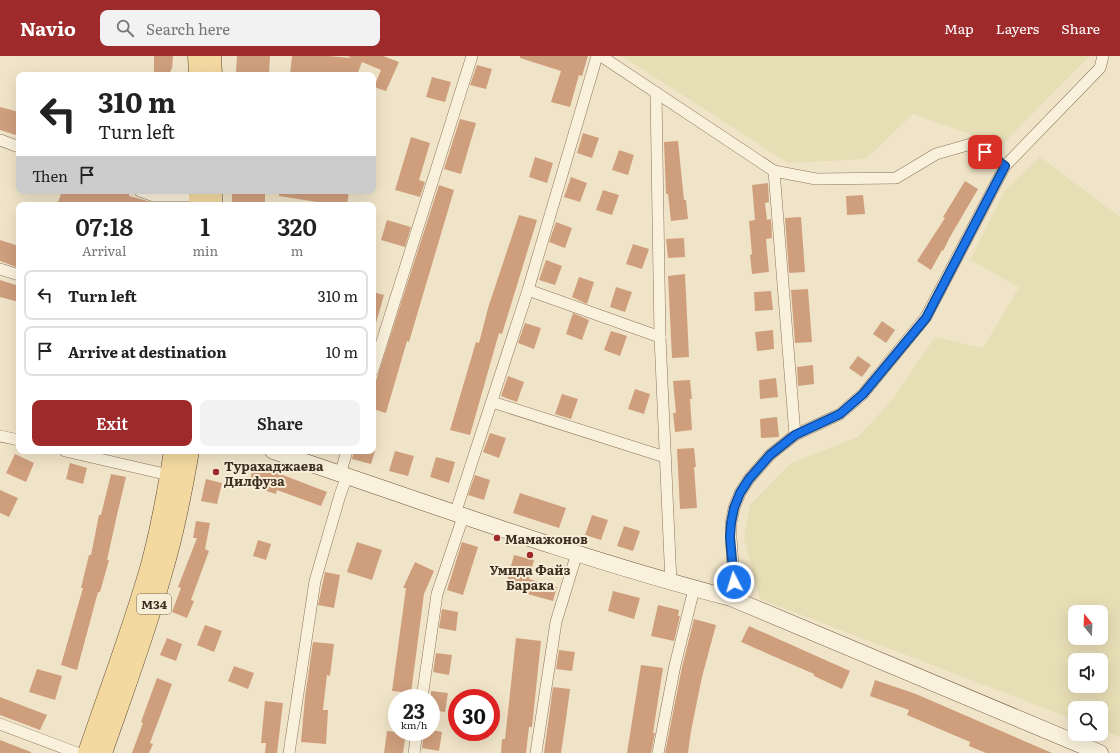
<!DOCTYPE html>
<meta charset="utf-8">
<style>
body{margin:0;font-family:Literata,serif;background:#f2f2f2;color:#222;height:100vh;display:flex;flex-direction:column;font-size:15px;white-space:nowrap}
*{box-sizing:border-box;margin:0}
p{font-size:13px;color:#767676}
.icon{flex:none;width:22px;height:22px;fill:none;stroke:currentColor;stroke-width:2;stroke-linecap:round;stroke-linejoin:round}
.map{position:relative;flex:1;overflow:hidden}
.details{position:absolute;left:16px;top:146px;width:360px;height:252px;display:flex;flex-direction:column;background:#fff;border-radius:8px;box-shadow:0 4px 16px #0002}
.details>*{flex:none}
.hud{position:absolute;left:16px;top:16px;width:360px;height:122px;border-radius:8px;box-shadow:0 4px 16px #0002;background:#fff;color:#222;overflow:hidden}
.needle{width:26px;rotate:341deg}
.controls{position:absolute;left:1068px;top:549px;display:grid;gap:8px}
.controls a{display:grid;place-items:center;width:40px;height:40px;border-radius:8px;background:#fff;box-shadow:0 4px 16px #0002;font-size:20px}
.speed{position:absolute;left:388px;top:633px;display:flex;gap:8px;font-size:20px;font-weight:700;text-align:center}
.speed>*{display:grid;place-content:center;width:52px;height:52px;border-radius:50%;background:#fff;box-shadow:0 4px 16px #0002;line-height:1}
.speed small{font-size:10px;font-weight:400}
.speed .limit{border:6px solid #d22;background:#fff;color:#111}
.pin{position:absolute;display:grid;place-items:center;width:34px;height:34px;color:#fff;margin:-17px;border-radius:8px;box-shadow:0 2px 6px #0006}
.me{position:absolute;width:44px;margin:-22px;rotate:355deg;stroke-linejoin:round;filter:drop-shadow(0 0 3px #0008)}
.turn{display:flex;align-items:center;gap:14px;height:84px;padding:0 16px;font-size:18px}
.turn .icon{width:52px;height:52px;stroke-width:2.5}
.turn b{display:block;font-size:28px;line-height:34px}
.then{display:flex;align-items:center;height:38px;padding:0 16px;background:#0003;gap:8px;font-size:15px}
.eta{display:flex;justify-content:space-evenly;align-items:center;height:68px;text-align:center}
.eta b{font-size:24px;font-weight:600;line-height:28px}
.action{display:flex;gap:8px;margin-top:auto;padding:8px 16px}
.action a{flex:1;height:46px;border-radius:8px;background:#9e2a2b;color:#fff;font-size:16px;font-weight:600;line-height:46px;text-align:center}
.action a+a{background:#f2f2f2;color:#222}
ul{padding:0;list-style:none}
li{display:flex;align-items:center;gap:12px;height:50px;margin:0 8px 6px;padding:0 8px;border:2px solid #e0e0e0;border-radius:8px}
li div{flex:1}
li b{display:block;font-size:15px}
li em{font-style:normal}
header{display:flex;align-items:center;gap:24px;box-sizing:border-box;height:56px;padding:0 20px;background:#9e2a2b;color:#fff}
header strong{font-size:19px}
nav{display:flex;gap:22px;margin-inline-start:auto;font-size:14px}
.search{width:280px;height:36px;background:#f2f2f2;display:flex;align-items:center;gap:10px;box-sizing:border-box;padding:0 14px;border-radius:8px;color:#767676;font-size:15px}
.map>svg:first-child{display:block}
</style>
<header>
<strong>Navio</strong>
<div class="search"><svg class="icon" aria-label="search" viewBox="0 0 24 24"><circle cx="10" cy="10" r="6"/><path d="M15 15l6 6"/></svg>Search here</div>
<nav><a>Map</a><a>Layers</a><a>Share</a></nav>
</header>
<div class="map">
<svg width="1120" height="697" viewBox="0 0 1120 697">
<rect width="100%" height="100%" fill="#f0e4c8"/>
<g fill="#e6deb5" fill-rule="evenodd">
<polygon points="622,0 1090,0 1002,89 913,58 866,103 788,107"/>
<path d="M1040,101L1120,161V681L1101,673V652H1075V664L760,543L744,482L750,449L791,407L858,381L892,344L935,281L983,292L1019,231L970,204L1005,134ZM1075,556H1101V582H1075ZM1075,604H1101V630H1075Z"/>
</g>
<g fill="#cf9f7d">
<polygon points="154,0 173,0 172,13 171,13 170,19 154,19"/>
<polygon points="237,0 270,0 269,18 236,16"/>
<polygon points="292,0 328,0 351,2 348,0 383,0 399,6 386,35 374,31 381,14 362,6 357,19 290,19"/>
<polygon points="520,0 588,0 582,20 579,19 570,51 551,46 561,15 520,2"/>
<polygon points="477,9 492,13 486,33 470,29"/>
<polygon points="432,21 451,26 445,46 426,41"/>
<polygon points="0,51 19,56 19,80 0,74"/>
<polygon points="460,63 476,67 461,118 444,113"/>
<polygon points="583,77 599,82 592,102 577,97"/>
<polygon points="411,81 430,87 419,124 425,126 420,141 395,134"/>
<polygon points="678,85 684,144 686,144 688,163 671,165 668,138 666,138 664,86"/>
<polygon points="619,94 634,99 628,119 612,114"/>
<polygon points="535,101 553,107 547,127 529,121"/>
<polygon points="571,121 587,127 580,146 564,141"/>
<polygon points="965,125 978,133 950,181 943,195 942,194 931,214 917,205 945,162 943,161"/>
<polygon points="768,127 769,146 765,147 767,164 771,163 772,182 766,183 769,216 752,218 750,199 752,198 749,165 755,164 752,129"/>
<polygon points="439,129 454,134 409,286 407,285 386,357 373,353 373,334"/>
<polygon points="603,134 619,139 612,159 596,154"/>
<polygon points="62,135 120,135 129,138 129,140 151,146 151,149 57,149"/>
<polygon points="232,135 265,135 265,147 232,146"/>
<polygon points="279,135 349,135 347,149 322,149 323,147 279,140"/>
<polygon points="863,139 865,158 847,159 846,140"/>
<polygon points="519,159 537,164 502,278 499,277 470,379 450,374 476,286 479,287 488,252"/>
<polygon points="801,161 805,216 789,217 785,162"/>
<polygon points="387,164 411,171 405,191 381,184"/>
<polygon points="556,166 572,172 565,192 549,186"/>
<polygon points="684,182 685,201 668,202 666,183"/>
<polygon points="0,184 19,190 19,212 0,205"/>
<polygon points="633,188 649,193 642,213 626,208"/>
<polygon points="546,204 562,210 555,229 539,224"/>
<polygon points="685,218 689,301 672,302 668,220"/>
<polygon points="579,221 594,226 587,248 572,241"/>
<polygon points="0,224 19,230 19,246 0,241"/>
<polygon points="616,231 632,236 625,256 610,251"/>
<polygon points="808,233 812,286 795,287 791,234"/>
<polygon points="771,235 773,254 755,255 754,236"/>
<polygon points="373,236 384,239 376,267 373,267"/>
<polygon points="573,257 589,264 582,284 566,278"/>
<polygon points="882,265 895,274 886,287 873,278"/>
<polygon points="525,267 541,272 534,293 518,287"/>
<polygon points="773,274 774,293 757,295 755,276"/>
<polygon points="611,275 627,280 620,300 604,294"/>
<polygon points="858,300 871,309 862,321 849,312"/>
<polygon points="813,309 814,328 798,330 797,311"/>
<polygon points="508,320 524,326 517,346 501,340"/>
<polygon points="776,322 778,341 760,343 759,324"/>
<polygon points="690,324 692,343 690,343 692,374 675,376 673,357 676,357 673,325"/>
<polygon points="635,333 650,338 644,358 628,353"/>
<polygon points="562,338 578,343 571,363 555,358"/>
<polygon points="777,361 779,381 761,382 760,363"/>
<polygon points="490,377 506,382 499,402 483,396"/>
<polygon points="694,392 696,411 694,411 697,452 680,453 677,393"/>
<polygon points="354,395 375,395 371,408 352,403"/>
<polygon points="395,395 414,400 408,420 389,415"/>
<polygon points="15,398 34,407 26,426 6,417"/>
<polygon points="436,401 455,406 449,427 430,421"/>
<polygon points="70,407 87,412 83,428 66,423"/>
<polygon points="254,410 283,419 327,436 321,450 277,434 276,438 248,429"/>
<polygon points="111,418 126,421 117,459 107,504 109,504 100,536 98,536 77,614 61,609 83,532 81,532 89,499 91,499 99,459 101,459"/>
<polygon points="475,419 490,424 484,444 468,439"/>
<polygon points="206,423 222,427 217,448 201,445"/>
<polygon points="0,434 18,442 9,461 0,457"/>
<polygon points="520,437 566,452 559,472 513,457"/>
<polygon points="592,459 608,464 601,484 585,479"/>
<polygon points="196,465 210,467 205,493 209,495 191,544 194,545 187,562 172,556 181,532 178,531 197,482 193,482"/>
<polygon points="624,470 640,475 633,495 617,490"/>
<polygon points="258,484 271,488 266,504 253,500"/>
<polygon points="357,486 382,494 372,524 347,516"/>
<polygon points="462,486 478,491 463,539 447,534"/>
<polygon points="514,499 534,504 529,523 557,531 553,545 505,532"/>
<polygon points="415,506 434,515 424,538 411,637 392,635 406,532 403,532"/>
<polygon points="325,516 340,519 334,552 318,549"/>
<polygon points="613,535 640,542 634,563 608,555"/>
<polygon points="658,549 679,554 678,560 680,560 674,585 651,580"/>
<polygon points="442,553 458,556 456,575 439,572"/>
<polygon points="694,563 716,569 702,621 691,675 688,697 665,697 682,611"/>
<polygon points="205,569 222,575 214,596 197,589"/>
<polygon points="749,570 850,615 842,633 814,620 814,618 741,586"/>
<polygon points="167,582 182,588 176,605 160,599"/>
<polygon points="516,582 541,585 532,671 529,671 526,697 501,697 502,683 505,683"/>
<polygon points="313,586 334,588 330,620 327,619 323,654 328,654 326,688 301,686 305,641"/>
<polygon points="559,594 575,596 572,615 556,613"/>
<polygon points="436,597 452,599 449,619 433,616"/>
<polygon points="641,609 663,612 653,677 655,677 651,697 627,697"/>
<polygon points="234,610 254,617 248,633 228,625"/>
<polygon points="37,613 62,620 55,644 29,636"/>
<polygon points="157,622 172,628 150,687 153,688 149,697 132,697 143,667 141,666"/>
<polygon points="875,624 916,638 1052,697 986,697 969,690 970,686 907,659 909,654 870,640"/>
<polygon points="553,631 570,633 566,663 561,697 544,697"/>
<polygon points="431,635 448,637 445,656 431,654"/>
<polygon points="0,641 47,659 40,674 0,659"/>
<polygon points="265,645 283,647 277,697 265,697 266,687 261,687"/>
<polygon points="431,674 442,676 439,695 422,692 424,676 431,676"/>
<polygon points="387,675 406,677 403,697 384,697"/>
<polygon points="0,684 31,696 31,697 0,697"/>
</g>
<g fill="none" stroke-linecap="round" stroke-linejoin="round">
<g stroke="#8d765c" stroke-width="12">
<g id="street">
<polyline points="601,0 774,115 816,123 896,122 936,98 971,88 1005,110"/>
<polyline points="656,37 660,281 671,527"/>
<polyline points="0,84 19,91"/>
<polyline points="774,115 795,379"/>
<polyline points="140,135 154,140 198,140"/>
<polyline points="0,213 19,219"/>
<polyline points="528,234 660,281"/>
<polyline points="373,314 472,0"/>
<polyline points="492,346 665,401"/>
<polyline points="0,380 19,384"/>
<polyline points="65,395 169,419"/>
<polyline points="340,418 347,395"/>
<polyline points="455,458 528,234 597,0"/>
<polyline points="731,542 734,526 731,481 731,467 734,452 740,437 749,423 770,399 795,379 840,358 863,338 926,261 1005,110 1100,12 1103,0"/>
<polyline points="422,642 437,538 463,461"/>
<polyline points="0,668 77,697"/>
<polyline points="289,697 315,525 340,439 347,420"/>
<polyline points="414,697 417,676"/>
<polyline points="536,697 556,566 577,497"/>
<polyline points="658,697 675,609 694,533"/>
</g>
</g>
<g stroke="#6f573f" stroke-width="17">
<path id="secondary" d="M273,395C425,446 576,502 731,542L1100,697"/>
</g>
<g stroke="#5b4430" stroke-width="19">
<g id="primary">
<polyline points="197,0 198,19"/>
<polyline points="212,0 213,19"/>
<polyline points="198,149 198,135"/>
<polyline points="213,149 213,135"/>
<path d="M87,697C108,635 132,572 150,509C160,471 167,433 173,395"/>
<path d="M103,697C124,637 146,578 163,517C175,477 183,436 190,395"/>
</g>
</g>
<use href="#street" stroke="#faf1dc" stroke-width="11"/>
<use href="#secondary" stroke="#faf1dc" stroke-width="16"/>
<use href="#primary" stroke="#f3d9a0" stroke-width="18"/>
</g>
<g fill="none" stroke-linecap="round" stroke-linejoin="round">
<g stroke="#114b97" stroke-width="10">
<polyline id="route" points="734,526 730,481 731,467 734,452 740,437 749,423 770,399 795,379 840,358 863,338 926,262 1005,110 985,96"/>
</g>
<use href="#route" stroke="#1a73e8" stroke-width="7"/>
</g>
<g fill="#9e2a2b" stroke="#f7eed8" stroke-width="1.5">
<circle cx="216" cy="416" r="4"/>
<circle cx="497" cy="482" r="4"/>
<circle cx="530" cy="499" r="4"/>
</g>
<g text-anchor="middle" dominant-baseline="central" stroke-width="4" stroke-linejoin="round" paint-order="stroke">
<rect fill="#f7eed8" stroke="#756857" stroke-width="1" x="137" y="538" width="34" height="20" rx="3"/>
<g font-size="12" font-weight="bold" fill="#3d2e20">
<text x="154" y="548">M34</text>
</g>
<g font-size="13" font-weight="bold" fill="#3d2e20" stroke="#f7eed8" text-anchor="start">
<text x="224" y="409">Турахаджаева<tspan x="224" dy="15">Дилфуза</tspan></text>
<text x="505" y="482">Мамажонов</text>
<text x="530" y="513" text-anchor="middle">Умида Файз<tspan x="530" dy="15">Барака</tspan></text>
</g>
</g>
</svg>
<div class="controls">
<a><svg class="needle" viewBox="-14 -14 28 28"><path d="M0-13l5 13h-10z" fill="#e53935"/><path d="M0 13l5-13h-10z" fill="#767676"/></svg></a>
<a><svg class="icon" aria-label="sound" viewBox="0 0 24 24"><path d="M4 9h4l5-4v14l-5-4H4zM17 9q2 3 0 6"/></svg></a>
<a><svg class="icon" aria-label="search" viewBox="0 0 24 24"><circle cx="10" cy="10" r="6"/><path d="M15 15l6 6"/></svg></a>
</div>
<div class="speed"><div>23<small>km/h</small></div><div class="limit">30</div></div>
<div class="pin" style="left:985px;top:96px;background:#d93025"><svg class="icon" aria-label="arrive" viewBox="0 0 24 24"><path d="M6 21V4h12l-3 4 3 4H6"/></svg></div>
<svg class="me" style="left:734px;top:526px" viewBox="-20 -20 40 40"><circle r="17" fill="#1a73e8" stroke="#fff" stroke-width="3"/><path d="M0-11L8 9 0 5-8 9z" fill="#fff"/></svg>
<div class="hud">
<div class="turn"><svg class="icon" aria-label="left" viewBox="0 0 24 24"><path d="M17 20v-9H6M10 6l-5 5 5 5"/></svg><div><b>310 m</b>Turn left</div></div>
<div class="then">Then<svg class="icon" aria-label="arrive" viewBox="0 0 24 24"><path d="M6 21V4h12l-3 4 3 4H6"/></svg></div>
</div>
<section class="details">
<div class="eta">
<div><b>07:18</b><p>Arrival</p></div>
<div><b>1</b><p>min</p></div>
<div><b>320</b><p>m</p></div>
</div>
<ul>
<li><svg class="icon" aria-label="left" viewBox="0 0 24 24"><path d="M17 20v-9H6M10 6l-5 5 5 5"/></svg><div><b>Turn left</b></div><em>310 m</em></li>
<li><svg class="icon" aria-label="arrive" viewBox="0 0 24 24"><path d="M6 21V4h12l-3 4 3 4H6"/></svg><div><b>Arrive at destination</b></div><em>10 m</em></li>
</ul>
<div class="action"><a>Exit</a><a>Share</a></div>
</section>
</div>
